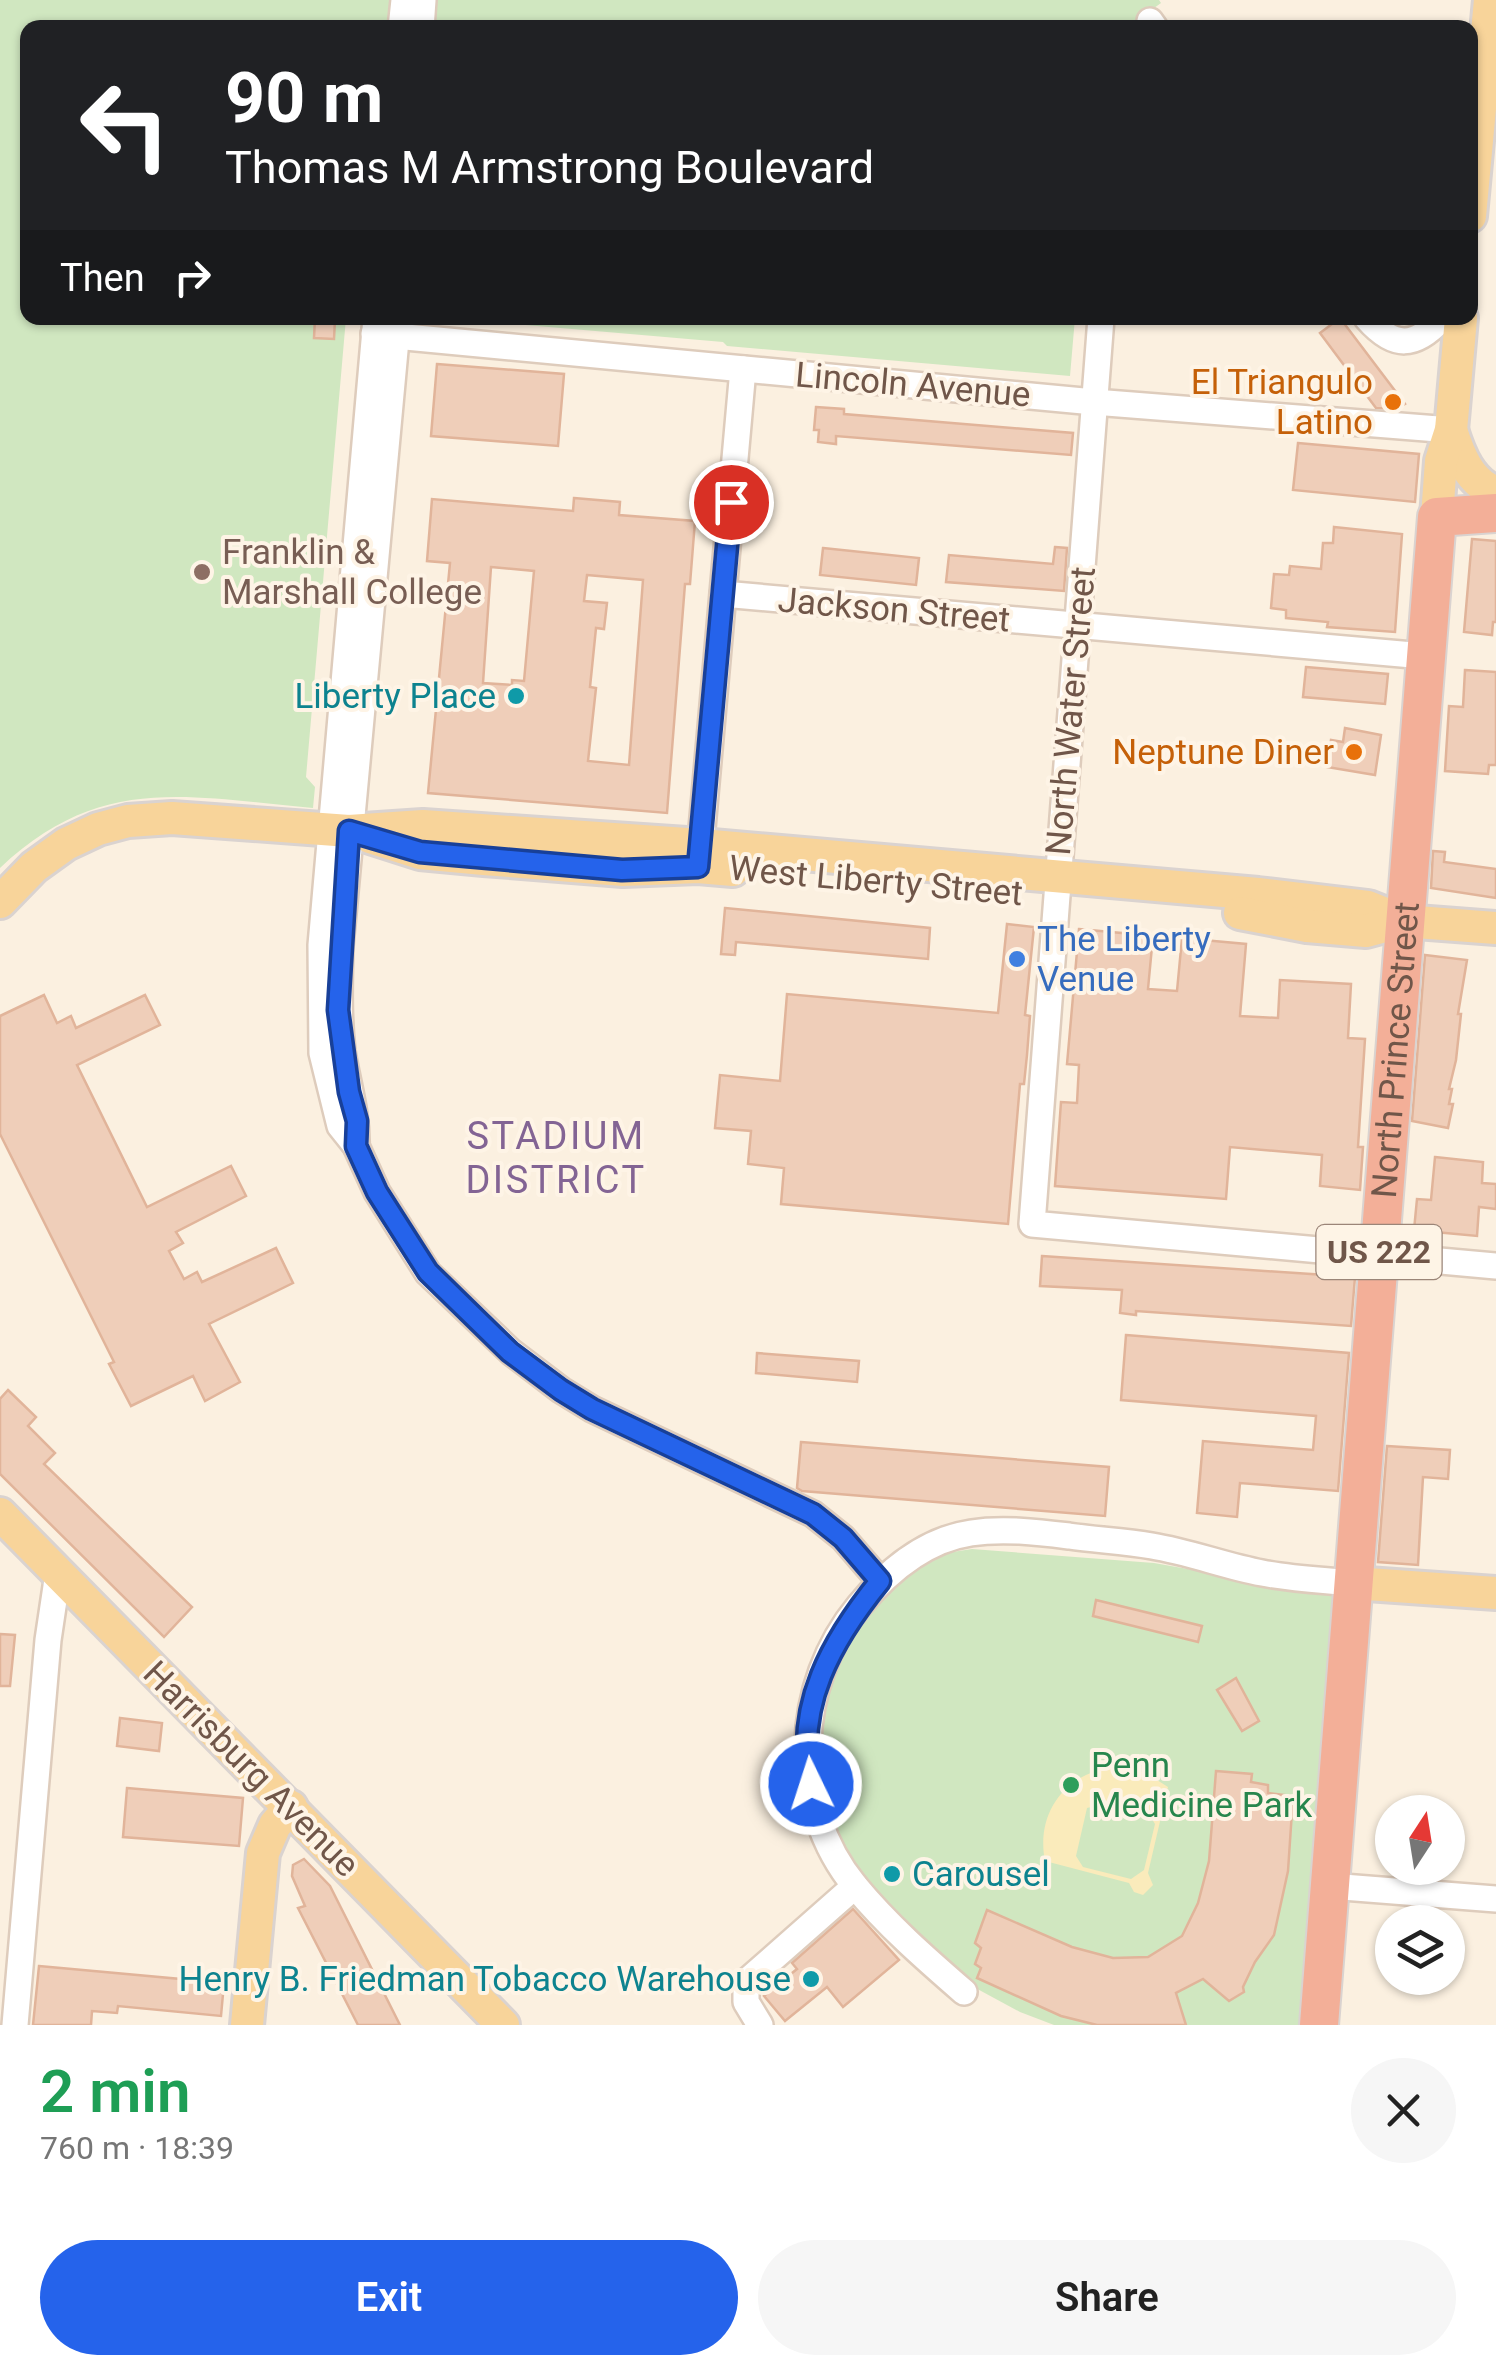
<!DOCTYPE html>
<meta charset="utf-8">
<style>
body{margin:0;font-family:Roboto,sans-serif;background:#f6f6f6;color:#222;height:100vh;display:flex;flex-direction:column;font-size:38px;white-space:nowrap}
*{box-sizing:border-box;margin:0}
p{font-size:32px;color:#767676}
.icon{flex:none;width:55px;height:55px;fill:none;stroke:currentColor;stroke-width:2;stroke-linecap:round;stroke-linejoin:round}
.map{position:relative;height:2025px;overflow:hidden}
.side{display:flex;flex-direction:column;background:#fff;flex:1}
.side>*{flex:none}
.hud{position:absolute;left:20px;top:20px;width:1458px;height:305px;border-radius:20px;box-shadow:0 2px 8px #0004;background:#202124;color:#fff;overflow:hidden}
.needle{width:65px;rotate:12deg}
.fabs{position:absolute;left:1375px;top:1795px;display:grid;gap:20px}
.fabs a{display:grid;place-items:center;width:90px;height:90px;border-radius:50%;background:#fff;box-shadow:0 2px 8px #0004;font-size:50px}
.pin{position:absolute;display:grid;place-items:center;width:85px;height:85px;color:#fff;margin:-42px;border:5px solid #fff;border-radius:50%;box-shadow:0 2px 10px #0007}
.me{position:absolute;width:110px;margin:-55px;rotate:356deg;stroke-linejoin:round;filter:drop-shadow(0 0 8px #0008)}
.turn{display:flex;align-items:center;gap:35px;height:210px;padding:0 40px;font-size:45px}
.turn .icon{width:130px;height:130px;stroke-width:2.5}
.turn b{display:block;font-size:70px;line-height:85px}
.then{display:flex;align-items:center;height:95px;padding:0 40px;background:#0003;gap:20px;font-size:38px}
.round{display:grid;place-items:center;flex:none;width:105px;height:105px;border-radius:52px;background:#f6f6f6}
.summary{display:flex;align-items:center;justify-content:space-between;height:170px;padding:0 40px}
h1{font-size:60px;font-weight:600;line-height:75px;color:#1e9e55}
.cta{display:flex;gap:20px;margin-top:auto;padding:20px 40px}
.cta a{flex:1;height:115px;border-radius:60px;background:#2563eb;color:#fff;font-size:40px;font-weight:600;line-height:115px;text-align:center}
.cta a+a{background:#f6f6f6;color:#222}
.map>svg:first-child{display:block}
</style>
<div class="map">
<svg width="1496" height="2025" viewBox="0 0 1496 2025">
<rect width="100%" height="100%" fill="#fbf0e0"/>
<g fill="#d0e7c0">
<path d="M0,0H1159L1161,3L1132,24L1134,28H28V318H346L306,777L315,787L313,808C188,797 100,773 0,868Z"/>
<polygon points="445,318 1075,318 1070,376 727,346 723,342"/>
<polygon points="972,1549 1154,1563 1340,1596 1307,2025 1054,2025 1020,2012 970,1985 931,1954 861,1877 836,1841 820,1801 818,1712 848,1634 894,1584 946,1553"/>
</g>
<path fill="#faebbb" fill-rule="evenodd" d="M1120,1767L1146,1773L1168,1787L1148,1873L1153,1885L1143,1895L1134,1892L1129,1883L1045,1861C1035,1810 1069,1769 1120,1767ZM1100,1800L1147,1811L1155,1824L1144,1870L1131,1879L1083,1867L1076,1856L1087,1808L1095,1806Z"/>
<g fill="#efceb9" stroke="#e1b49a" stroke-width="2.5" fill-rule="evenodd">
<polygon points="315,318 335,320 334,339 314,338"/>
<polygon points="1340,318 1405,404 1397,409 1376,408 1320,333"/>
<polygon points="437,364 564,374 558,446 431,436"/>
<polygon points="816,407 844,409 844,414 1073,433 1071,455 836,436 836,444 818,442 819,430 814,430"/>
<polygon points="1298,443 1419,454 1415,502 1293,490"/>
<path d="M574,498L620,502L619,515L695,521L690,584H685L667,813L428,793L450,563L427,561L432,499L573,511ZM491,567L534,571L524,681L512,680V685L483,683ZM587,575L643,580L629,765L588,761L596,688L590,687L596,628L604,629L607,603L584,601Z"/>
<polygon points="1334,527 1402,534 1395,632 1327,627 1328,622 1286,618 1286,610 1271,608 1274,574 1289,575 1290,566 1321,569 1323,543 1333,543"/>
<polygon points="1472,539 1496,541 1496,622 1493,622 1492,635 1464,632"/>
<polygon points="1055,547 1067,548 1064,591 946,582 949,555 1053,564"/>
<polygon points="823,548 919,558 916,585 820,575"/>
<polygon points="1306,667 1388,674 1385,704 1303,697"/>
<polygon points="1465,670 1496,672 1496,765 1489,765 1488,774 1445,771 1449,706 1463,707"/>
<polygon points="1345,728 1381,735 1375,775 1327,767 1331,740 1343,742"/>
<polygon points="1433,851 1445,852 1444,862 1496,869 1496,898 1431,888"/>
<polygon points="725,908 930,928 928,959 736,942 735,955 721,954"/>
<polygon points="1007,924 1034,927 1025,1015 1030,1016 1027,1055 1024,1084 1020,1084 1008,1224 781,1204 784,1168 748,1164 751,1131 715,1128 720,1075 780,1081 787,994 998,1013"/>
<polygon points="1079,929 1153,936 1148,989 1177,991 1182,938 1246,944 1240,1016 1278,1018 1280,980 1351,984 1348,1038 1365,1039 1358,1147 1363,1147 1360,1190 1320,1186 1322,1155 1230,1147 1226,1199 1055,1186 1061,1102 1077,1103 1079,1065 1067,1064"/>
<polygon points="1425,955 1467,960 1458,1014 1461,1014 1456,1060 1449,1089 1452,1089 1449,1104 1453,1104 1448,1128 1412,1121"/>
<polygon points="44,995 57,1023 71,1016 76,1028 145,995 160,1025 77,1065 147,1207 231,1166 246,1196 176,1232 183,1243 169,1251 184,1279 197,1272 202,1282 276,1248 293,1283 209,1324 240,1382 205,1401 193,1376 131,1406 109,1364 114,1362 0,1134 0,1016"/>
<polygon points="1435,1157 1483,1162 1482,1183 1496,1184 1496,1209 1479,1207 1477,1236 1414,1230 1417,1199 1431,1200"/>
<polygon points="1042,1256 1355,1277 1351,1326 1136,1311 1136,1315 1120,1313 1122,1290 1040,1286"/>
<polygon points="1126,1335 1349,1353 1338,1491 1240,1483 1237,1517 1197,1513 1203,1441 1313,1450 1316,1416 1121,1400"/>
<polygon points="757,1353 859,1361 857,1382 756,1373"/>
<polygon points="8,1390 36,1417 28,1426 55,1453 44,1464 192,1607 164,1637 0,1474 0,1399"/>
<polygon points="801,1442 1109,1467 1105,1516 802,1491 797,1488"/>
<polygon points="1387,1446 1450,1450 1448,1479 1423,1477 1418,1565 1378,1562"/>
<polygon points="1096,1600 1202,1626 1198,1642 1093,1616"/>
<polygon points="0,1634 15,1635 10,1686 0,1686"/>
<polygon points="1236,1678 1259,1721 1242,1731 1217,1690"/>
<polygon points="120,1718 162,1723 159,1751 117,1746"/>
<polygon points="1216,1771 1252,1774 1251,1782 1268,1785 1268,1793 1293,1796 1288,1871 1274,1935 1255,1962 1243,1987 1244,1992 1229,2001 1203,1979 1176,1993 1186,2025 1097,2025 1061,2016 977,1978 981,1968 975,1964 981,1948 975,1943 987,1910 1072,1947 1113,1958 1148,1957 1182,1936 1198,1903 1209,1861"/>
<polygon points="127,1788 243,1798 239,1846 123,1837"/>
<polygon points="304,1859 330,1886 400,2025 358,2025 298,1908 305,1906 292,1876 293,1865"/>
<polygon points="853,1909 899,1960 843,2007 827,1987 785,2021 764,1996 797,1969 792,1963"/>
<polygon points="39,1966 224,1983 221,2016 118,2006 117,2013 92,2011 91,2025 33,2025"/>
</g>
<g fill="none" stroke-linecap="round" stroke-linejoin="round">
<g stroke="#deccbc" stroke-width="30">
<g id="minor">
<polyline points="1150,21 1155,28"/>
<polyline points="401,28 404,0"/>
<polyline points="421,28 423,0"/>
<polyline points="376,318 321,945 322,1053 340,1126 356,1146 377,1192 428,1273 511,1352 561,1390 592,1409 813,1514 843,1538 880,1581"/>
<polyline points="1101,318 1032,1224 1496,1266"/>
<path d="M1367,318C1394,349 1415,348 1442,318"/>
<polyline points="374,334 1094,402 1451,430"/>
<polyline points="723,594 1424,656"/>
<polyline points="699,862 743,369"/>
<path d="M356,1146C357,1113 347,1083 342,1051C338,1015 339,982 340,946L398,318"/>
<polyline points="1330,1886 1496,1899"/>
<path d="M964,1992C926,1959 887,1925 855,1886C789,1806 794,1684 859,1606C888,1571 924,1540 971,1533C1002,1528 1037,1532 1069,1536C1096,1540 1124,1541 1152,1546C1189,1552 1225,1566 1262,1573C1292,1579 1323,1580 1353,1583"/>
<polyline points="15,2025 48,1640 58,1573"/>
<polyline points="760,2025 746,2002 746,1982 855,1886"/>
</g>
</g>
<g stroke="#dad3d0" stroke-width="38">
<g id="major">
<polyline points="1470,216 1490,0"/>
<path d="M1451,430C1459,455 1469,482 1496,493"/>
<polyline points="1437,517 1441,461 1451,430 1461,318"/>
<polyline points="370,837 420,853 484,859 623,870 698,867 733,870"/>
<polyline points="0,902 34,867 66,844 98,829 128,821 172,818 349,831 423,826 701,845 1258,894 1368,907 1403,921 1496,928"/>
<polyline points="1240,913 1307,926 1366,931 1403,921"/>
<polyline points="0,1514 503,2025"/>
<polyline points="1353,1583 1496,1593"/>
<polyline points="247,2025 263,1853 275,1825 291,1807"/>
</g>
</g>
<g stroke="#dad3d0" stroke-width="42">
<g id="highway">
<path id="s1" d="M1319,2025L1437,517L1496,513"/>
</g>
</g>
<use href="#minor" stroke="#fff" stroke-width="25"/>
<use href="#major" stroke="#f8d49a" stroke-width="32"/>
<use href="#highway" stroke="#f3af98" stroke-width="38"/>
</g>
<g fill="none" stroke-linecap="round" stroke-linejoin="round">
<g stroke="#184099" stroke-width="25">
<path id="route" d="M731,502L698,867L622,870L420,852L349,831L338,1010L349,1092L357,1121L356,1146L377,1192L428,1272L510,1352L561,1390L592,1409L813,1514L843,1538L880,1581C832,1640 794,1706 811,1784"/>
</g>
<use href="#route" stroke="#2563eb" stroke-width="18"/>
</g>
<g fill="#e8710a" stroke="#fef4e6" stroke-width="4">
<circle cx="1393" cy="402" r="10"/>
<circle cx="1354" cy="752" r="10"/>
</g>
<circle fill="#8d6e63" stroke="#fef4e6" stroke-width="4" cx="202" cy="572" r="10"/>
<g fill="#0f9aa8" stroke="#fef4e6" stroke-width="4">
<circle cx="516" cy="696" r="10"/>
<circle cx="892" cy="1874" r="10"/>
<circle cx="811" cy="1979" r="10"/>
</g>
<circle fill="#3f7fe0" stroke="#fef4e6" stroke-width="4" cx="1017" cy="959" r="10"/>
<circle fill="#2e9e5b" stroke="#fef4e6" stroke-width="4" cx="1071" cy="1785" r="10"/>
<g text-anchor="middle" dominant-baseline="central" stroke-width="8" stroke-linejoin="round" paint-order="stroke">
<rect fill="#fef4e6" stroke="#9b8578" stroke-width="2.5" x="1316.5" y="1225" width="125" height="54" rx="8"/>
<g font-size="32" font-weight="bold" fill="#705649">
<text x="1379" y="1252">US 222</text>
</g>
<g font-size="35" fill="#c56008" stroke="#fef4e6" text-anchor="end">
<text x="1373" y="382">El Triangulo<tspan x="1373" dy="40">Latino</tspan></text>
<text x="1334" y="752">Neptune Diner</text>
</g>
<g font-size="35" fill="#705649" stroke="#fef4e6">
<text transform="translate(913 385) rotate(5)">Lincoln Avenue</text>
<text transform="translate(894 610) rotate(5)">Jackson Street</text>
<text transform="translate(1071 711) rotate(-85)">North Water Street</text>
<text transform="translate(876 881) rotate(5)">West Liberty Street</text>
<text stroke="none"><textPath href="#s1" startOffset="978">North Prince Street</textPath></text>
<text transform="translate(251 1769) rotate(45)">Harrisburg Avenue</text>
</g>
<g font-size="35" fill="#785e54" stroke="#fef4e6" text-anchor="start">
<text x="222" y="552">Franklin &amp;<tspan x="222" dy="40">Marshall College</tspan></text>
</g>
<g font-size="35" fill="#0d838f" stroke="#fef4e6" text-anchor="end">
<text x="496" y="696">Liberty Place</text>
<text x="912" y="1874" text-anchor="start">Carousel</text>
<text x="791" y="1979">Henry B. Friedman Tobacco Warehouse</text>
</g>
<g font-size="35" fill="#366cbe" stroke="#fef4e6" text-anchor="start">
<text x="1037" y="939">The Liberty<tspan x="1037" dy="40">Venue</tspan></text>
</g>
<g font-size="35" fill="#27864d" stroke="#fef4e6" text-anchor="start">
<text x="1091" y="1765">Penn<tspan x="1091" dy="40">Medicine Park</tspan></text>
</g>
<g font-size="38" letter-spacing="2.5" fill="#836494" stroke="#fef4e6">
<text x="556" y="1136">STADIUM<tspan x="556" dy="44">DISTRICT</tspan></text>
</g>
</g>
</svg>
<div class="fabs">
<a><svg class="needle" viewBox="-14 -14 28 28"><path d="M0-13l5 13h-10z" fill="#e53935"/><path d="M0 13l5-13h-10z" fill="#767676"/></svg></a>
<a><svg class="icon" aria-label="layers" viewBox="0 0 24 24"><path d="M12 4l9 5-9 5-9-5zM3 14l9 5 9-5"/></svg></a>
</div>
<div class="pin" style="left:731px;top:502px;background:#d93025"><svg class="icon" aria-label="arrive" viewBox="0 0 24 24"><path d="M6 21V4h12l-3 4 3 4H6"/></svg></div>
<svg class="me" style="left:811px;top:1784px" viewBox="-20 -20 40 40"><circle r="17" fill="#2563eb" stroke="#fff" stroke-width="3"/><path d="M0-11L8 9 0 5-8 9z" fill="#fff"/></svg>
<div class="hud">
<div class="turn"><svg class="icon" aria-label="left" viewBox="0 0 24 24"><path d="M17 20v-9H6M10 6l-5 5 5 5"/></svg><div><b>90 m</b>Thomas M Armstrong Boulevard</div></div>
<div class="then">Then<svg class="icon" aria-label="right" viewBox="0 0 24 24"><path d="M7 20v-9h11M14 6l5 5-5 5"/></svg></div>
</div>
</div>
<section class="side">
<div class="summary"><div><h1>2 min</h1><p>760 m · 18:39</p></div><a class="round"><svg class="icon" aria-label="close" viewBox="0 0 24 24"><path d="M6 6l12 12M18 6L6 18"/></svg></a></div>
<div class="cta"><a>Exit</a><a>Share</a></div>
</section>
